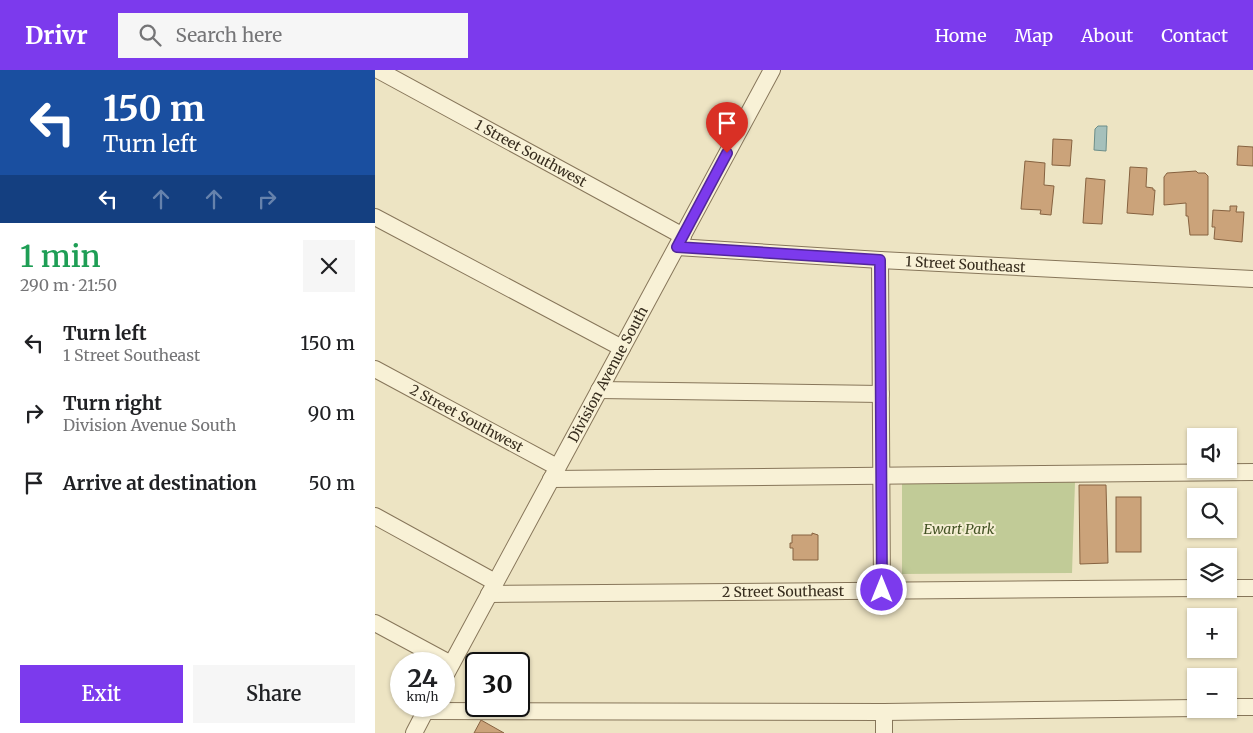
<!DOCTYPE html>
<meta charset="utf-8">
<style>
body{margin:0;font-family:Merriweather,serif;background:#f6f6f6;color:#202124;height:100vh;display:flex;flex-direction:column;font-size:19px;white-space:nowrap}
*{box-sizing:border-box;margin:0}
p{font-size:16px;color:#757577}
.icon{flex:none;width:28px;height:28px;fill:none;stroke:currentColor;stroke-width:2;stroke-linecap:round;stroke-linejoin:round}
.map{position:relative;flex:1;overflow:hidden}
.details{display:flex;flex-direction:column;background:#fff;width:375px}
.details>*{flex:none}
.hud{background:#1a4fa0;color:#fff;overflow:hidden}
.buttons{position:absolute;left:812px;top:358px;display:grid;gap:10px}
.buttons a{display:grid;place-items:center;width:50px;height:50px;border-radius:0px;background:#fff;box-shadow:0 1px 4px #0004;font-size:25px}
.speed{position:absolute;left:15px;top:582px;display:flex;gap:10px;font-size:25px;font-weight:700;text-align:center}
.speed>*{display:grid;place-content:center;width:65px;height:65px;border-radius:50%;background:#fff;box-shadow:0 1px 4px #0004;line-height:1}
.speed small{font-size:12px;font-weight:400}
.speed .limit{border:2px solid #111;border-radius:8px;background:#fff;color:#111}
.pin{position:absolute;display:grid;place-items:center;width:42px;height:42px;color:#fff;margin:-51px -21px;border-radius:50% 50% 50% 0;rotate:-45deg;box-shadow:0 0 5px #0007}
.pin .icon{rotate:45deg}
.me{position:absolute;width:55px;margin:-28px;rotate:0deg;stroke-linejoin:round;filter:drop-shadow(0 0 4px #0008)}
.turn{display:flex;align-items:center;gap:18px;height:105px;padding:0 20px;font-size:22px}
.turn .icon{width:65px;height:65px;stroke-width:2.5}
.turn b{display:block;font-size:35px;line-height:42px}
.lanes{display:flex;align-items:center;height:48px;padding:0 20px;background:#0003;justify-content:center;gap:25px;direction:ltr}
.lanes .off{opacity:.35}
.round{display:grid;place-items:center;flex:none;width:52px;height:52px;border-radius:0px;background:#f6f6f6}
.headline{display:flex;align-items:center;justify-content:space-between;height:85px;padding:0 20px}
h1{font-size:30px;font-weight:600;line-height:38px;color:#1e9e55}
.action{display:flex;gap:10px;margin-top:auto;padding:10px 20px}
.action a{flex:1;height:58px;border-radius:0px;background:#7c3aed;color:#fff;font-size:20px;font-weight:600;line-height:58px;text-align:center}
.action a+a{background:#f6f6f6;color:#202124}
ul{padding:0;list-style:none}
li{display:flex;align-items:center;gap:15px;height:70px;padding:0 20px}
li div{flex:1}
li b{display:block;font-size:19px}
li em{font-style:normal}
header{display:flex;align-items:center;gap:30px;box-sizing:border-box;height:70px;padding:0 25px;background:#7c3aed;color:#fff}
header strong{font-size:24px}
nav{display:flex;gap:28px;margin-inline-start:auto;font-size:18px}
.search{width:350px;height:45px;background:#f6f6f6;display:flex;align-items:center;gap:12px;box-sizing:border-box;padding:0 18px;border-radius:0px;color:#757577;font-size:19px}
main{display:flex;flex:1;min-height:0}
.map>svg:first-child{display:block}
</style>
<header>
<strong>Drivr</strong>
<div class="search"><svg class="icon" aria-label="search" viewBox="0 0 24 24"><circle cx="10" cy="10" r="6"/><path d="M15 15l6 6"/></svg>Search here</div>
<nav><a>Home</a><a>Map</a><a>About</a><a>Contact</a></nav>
</header>
<main>
<section class="details">
<div class="hud">
<div class="turn"><svg class="icon" aria-label="left" viewBox="0 0 24 24"><path d="M17 20v-9H6M10 6l-5 5 5 5"/></svg><div><b>150 m</b>Turn left</div></div>
<div class="lanes"><svg class="icon" aria-label="left" viewBox="0 0 24 24"><path d="M17 20v-9H6M10 6l-5 5 5 5"/></svg><svg class="icon off" aria-label="ahead" viewBox="0 0 24 24"><path d="M12 20V5M6 11l6-6 6 6"/></svg><svg class="icon off" aria-label="ahead" viewBox="0 0 24 24"><path d="M12 20V5M6 11l6-6 6 6"/></svg><svg class="icon off" aria-label="right" viewBox="0 0 24 24"><path d="M7 20v-9h11M14 6l5 5-5 5"/></svg></div>
</div>
<div class="headline"><div><h1>1 min</h1><p>290 m · 21:50</p></div><a class="round"><svg class="icon" aria-label="close" viewBox="0 0 24 24"><path d="M6 6l12 12M18 6L6 18"/></svg></a></div>
<ul>
<li><svg class="icon" aria-label="left" viewBox="0 0 24 24"><path d="M17 20v-9H6M10 6l-5 5 5 5"/></svg><div><b>Turn left</b><p>1 Street Southeast</p></div><em>150 m</em></li>
<li><svg class="icon" aria-label="right" viewBox="0 0 24 24"><path d="M7 20v-9h11M14 6l5 5-5 5"/></svg><div><b>Turn right</b><p>Division Avenue South</p></div><em>90 m</em></li>
<li><svg class="icon" aria-label="arrive" viewBox="0 0 24 24"><path d="M6 21V4h12l-3 4 3 4H6"/></svg><div><b>Arrive at destination</b></div><em>50 m</em></li>
</ul>
<div class="action"><a>Exit</a><a>Share</a></div>
</section>
<div class="map">
<svg width="878" height="663" viewBox="0 0 878 663">
<rect width="100%" height="100%" fill="#ede4c3"/>
<polygon fill="#c1cb97" points="700,412 697,503 527,504 527,414"/>
<polygon fill="#a5c0bb" stroke="#6c8e89" points="723,56 732,56 731,81 719,80 720,59"/>
<g fill="#cba37a" stroke="#866240">
<polygon points="678,69 697,70 695,96 677,95"/>
<polygon points="863,76 878,77 878,96 862,95"/>
<polygon points="650,91 670,93 669,115 679,116 676,145 665,144 666,140 646,139"/>
<polygon points="755,97 772,98 771,117 778,118 778,120 780,120 778,145 752,143"/>
<polygon points="821,101 823,103 830,103 833,106 833,165 815,165 813,146 811,146 811,133 789,135 789,107 792,103"/>
<polygon points="711,108 730,110 727,154 708,153"/>
<polygon points="855,136 862,136 861,142 869,142 867,172 839,169 840,157 837,157 838,140 855,141"/>
<polygon points="704,415 731,415 733,493 705,494"/>
<rect x="741" y="427" width="25" height="55"/>
<polygon points="437,463 443,465 443,490 418,490 418,478 415,478 415,473 417,473 417,465 437,465"/>
<polygon points="106,650 129,663 99,663"/>
</g>
<g fill="none" stroke-linecap="round" stroke-linejoin="round">
<g stroke="#87765a" stroke-width="18">
<g id="minor">
<path id="s1" d="M3,0L308,166"/>
<polyline points="0,147 247,278"/>
<path id="s2" d="M302,177L505,190L878,209"/>
<polyline points="505,190 507,520"/>
<path id="s3" d="M0,299L182,397"/>
<polyline points="224,320 506,324"/>
<polyline points="176,409 878,402"/>
<polyline points="0,446 120,512"/>
<polyline points="854,518 878,518"/>
<path id="s4" d="M114,524L821,518"/>
<polyline points="0,553 76,594"/>
<path id="s5" d="M69,608L397,0"/>
<polyline points="854,637 878,637"/>
<polyline points="50,641 509,642 821,638"/>
<polyline points="509,642 509,663"/>
<polyline points="39,663 53,636"/>
</g>
</g>
<use href="#minor" stroke="#f8f1d6" stroke-width="16"/>
</g>
<g fill="none" stroke-linecap="round" stroke-linejoin="round">
<g stroke="#51269a" stroke-width="12">
<polyline id="route" points="352,83 302,177 505,190 507,520"/>
</g>
<use href="#route" stroke="#7c3aed" stroke-width="9"/>
</g>
<g text-anchor="middle" dominant-baseline="central" stroke-width="4" stroke-linejoin="round" paint-order="stroke">
<g font-size="14" fill="#372d1e" stroke="#f5eed3">
<text stroke="none"><textPath href="#s1" startOffset="174">1 Street Southwest</textPath></text>
<text stroke="none"><textPath href="#s2" startOffset="289">1 Street Southeast</textPath></text>
<text stroke="none"><textPath href="#s5" startOffset="345">Division Avenue South</textPath></text>
<text stroke="none"><textPath href="#s3" startOffset="104">2 Street Southwest</textPath></text>
<text stroke="none"><textPath href="#s4" startOffset="294">2 Street Southeast</textPath></text>
</g>
<g font-size="14" font-style="italic" fill="#445325" stroke="#f5eed3">
<text x="584" y="459">Ewart Park</text>
</g>
</g>
</svg>
<div class="buttons">
<a><svg class="icon" aria-label="sound" viewBox="0 0 24 24"><path d="M4 9h4l5-4v14l-5-4H4zM17 9q2 3 0 6"/></svg></a>
<a><svg class="icon" aria-label="search" viewBox="0 0 24 24"><circle cx="10" cy="10" r="6"/><path d="M15 15l6 6"/></svg></a>
<a><svg class="icon" aria-label="layers" viewBox="0 0 24 24"><path d="M12 4l9 5-9 5-9-5zM3 14l9 5 9-5"/></svg></a>
<a>+</a>
<a>−</a>
</div>
<div class="speed"><div>24<small>km/h</small></div><div class="limit">30</div></div>
<div class="pin" style="left:352px;top:83px;background:#d93025"><svg class="icon" aria-label="arrive" viewBox="0 0 24 24"><path d="M6 21V4h12l-3 4 3 4H6"/></svg></div>
<svg class="me" style="left:507px;top:520px" viewBox="-20 -20 40 40"><circle r="17" fill="#7c3aed" stroke="#fff" stroke-width="3"/><path d="M0-11L8 9 0 5-8 9z" fill="#fff"/></svg>
</div>
</main>
